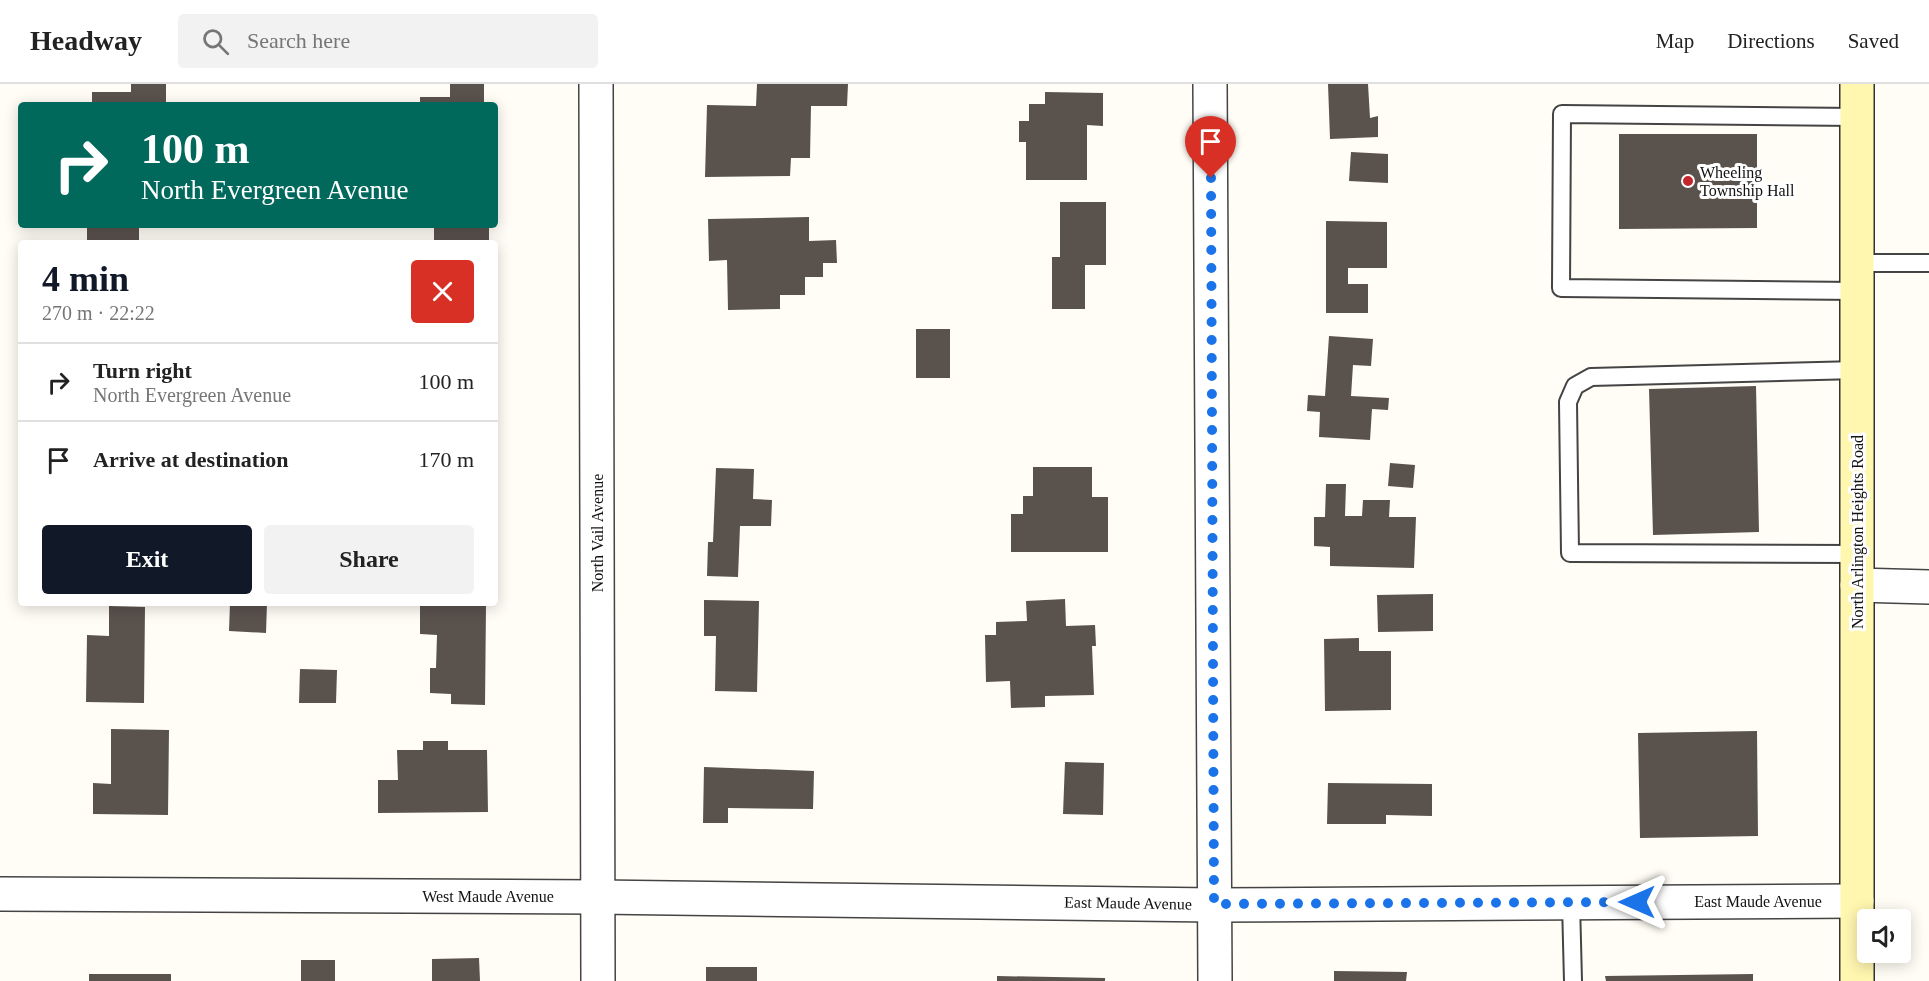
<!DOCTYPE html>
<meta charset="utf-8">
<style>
body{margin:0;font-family:Georgia,serif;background:#f2f2f2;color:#222;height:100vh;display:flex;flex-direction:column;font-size:22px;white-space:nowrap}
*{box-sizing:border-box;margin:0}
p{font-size:20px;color:#767676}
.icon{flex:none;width:33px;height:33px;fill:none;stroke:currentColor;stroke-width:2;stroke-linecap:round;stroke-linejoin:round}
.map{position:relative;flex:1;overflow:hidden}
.details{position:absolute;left:18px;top:156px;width:480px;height:366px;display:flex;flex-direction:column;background:#fff;border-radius:6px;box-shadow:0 3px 15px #0003}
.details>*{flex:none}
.guide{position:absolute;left:18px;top:18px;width:480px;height:126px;border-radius:6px;box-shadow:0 3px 15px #0003;background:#00695c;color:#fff;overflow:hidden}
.tools{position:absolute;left:1857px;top:825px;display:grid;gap:12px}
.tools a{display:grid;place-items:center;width:54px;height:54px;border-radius:6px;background:#fff;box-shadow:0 3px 15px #0003;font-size:30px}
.pin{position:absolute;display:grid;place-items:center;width:51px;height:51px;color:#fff;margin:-62px -26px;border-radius:50% 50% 50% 0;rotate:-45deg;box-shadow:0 0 6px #0007}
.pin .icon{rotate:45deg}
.me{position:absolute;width:66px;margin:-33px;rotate:270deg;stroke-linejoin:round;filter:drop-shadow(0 0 4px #0008)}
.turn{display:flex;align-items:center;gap:21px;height:126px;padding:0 24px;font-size:27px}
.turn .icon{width:78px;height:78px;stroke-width:2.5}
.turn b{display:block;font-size:42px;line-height:51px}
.round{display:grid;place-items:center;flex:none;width:63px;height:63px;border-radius:6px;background:#f2f2f2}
.overview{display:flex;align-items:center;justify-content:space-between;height:102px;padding:0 24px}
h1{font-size:36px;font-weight:600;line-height:45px;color:#111827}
.button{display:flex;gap:12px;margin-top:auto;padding:12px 24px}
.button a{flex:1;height:69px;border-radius:6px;background:#111827;color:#fff;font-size:24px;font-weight:600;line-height:69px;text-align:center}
.button a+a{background:#f2f2f2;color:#222}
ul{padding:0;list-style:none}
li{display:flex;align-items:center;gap:18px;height:78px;padding:0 24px;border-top:2px solid #e0e0e0}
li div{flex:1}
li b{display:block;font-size:22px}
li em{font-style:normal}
header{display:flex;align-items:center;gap:36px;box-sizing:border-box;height:84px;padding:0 30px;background:#fff;border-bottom:2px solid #e0e0e0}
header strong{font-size:28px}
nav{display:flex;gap:33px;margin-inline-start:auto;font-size:21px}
.search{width:420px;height:54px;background:#f2f2f2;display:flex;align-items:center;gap:15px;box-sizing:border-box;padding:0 21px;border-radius:6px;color:#767676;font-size:22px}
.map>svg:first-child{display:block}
</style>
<header>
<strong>Headway</strong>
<div class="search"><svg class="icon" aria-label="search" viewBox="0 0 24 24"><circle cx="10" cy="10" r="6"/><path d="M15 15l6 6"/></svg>Search here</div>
<nav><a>Map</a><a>Directions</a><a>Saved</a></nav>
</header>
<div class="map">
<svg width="1929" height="897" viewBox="0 0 1929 897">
<rect width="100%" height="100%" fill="#fffdf5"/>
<g fill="#5a524d">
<polygon points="131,0 166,0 166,21 92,21 92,8 131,8"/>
<polygon points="450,0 484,0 484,21 420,21 420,13 450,13"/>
<polygon points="757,0 848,0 847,22 811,22 810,74 791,74 790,92 705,93 707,21 756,22"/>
<polygon points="1328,0 1368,0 1370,34 1378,32 1378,53 1330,55"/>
<polygon points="1045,8 1103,9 1103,42 1087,41 1087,96 1026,96 1026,58 1019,58 1019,37 1029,37 1029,20 1045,20"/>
<polygon points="1619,50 1757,50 1757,144 1619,145"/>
<polygon points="1351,68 1388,70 1388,99 1349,97"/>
<polygon points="1060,118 1106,118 1106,181 1085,181 1085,225 1052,225 1052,173 1060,173"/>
<polygon points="809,133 809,157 836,156 837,179 823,179 823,193 805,193 805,211 780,211 780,225 728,226 727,176 709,177 708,135"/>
<polygon points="1326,137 1387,138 1387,184 1348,184 1348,200 1368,200 1368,229 1326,229"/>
<rect x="87" y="141" width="52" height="18"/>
<rect x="434" y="141" width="55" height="18"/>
<rect x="916" y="245" width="34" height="49"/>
<polygon points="1329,252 1373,255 1371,282 1353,281 1351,312 1389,314 1388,326 1372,325 1370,356 1319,353 1320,328 1307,327 1308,311 1325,312"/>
<polygon points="1756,302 1759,448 1653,451 1649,305"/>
<polygon points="1390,379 1415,381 1413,404 1388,402"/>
<polygon points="1033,383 1092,383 1092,413 1108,413 1108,468 1011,468 1011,430 1023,430 1023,412 1033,412"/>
<polygon points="716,384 754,385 753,415 772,416 771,442 740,442 738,493 707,492 708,458 713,458"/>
<polygon points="1326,400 1346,400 1345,432 1362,432 1363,416 1390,416 1389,433 1416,433 1414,484 1330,482 1330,463 1314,462 1314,433 1325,433"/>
<polygon points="1433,510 1433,547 1378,548 1377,511"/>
<polygon points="1065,515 1066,542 1095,541 1096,562 1092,562 1094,611 1045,612 1045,623 1011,624 1010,597 986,598 985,551 996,551 996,538 1027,537 1026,517"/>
<polygon points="704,516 759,517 757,608 715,607 716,552 704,552"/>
<polygon points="230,519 267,519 266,549 229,547"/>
<polygon points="420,520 486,521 485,621 451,620 451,610 430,609 430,584 436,584 437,551 420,550"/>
<polygon points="109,522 145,523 144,619 86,618 87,551 109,552"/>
<polygon points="1359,554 1359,567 1391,567 1391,626 1325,627 1324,555"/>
<polygon points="300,585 337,586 336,619 299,619"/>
<polygon points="111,645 169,646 168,731 93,730 93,699 111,700"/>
<polygon points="1757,647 1758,752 1640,754 1638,649"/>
<polygon points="423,657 448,657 448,666 487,666 488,728 378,729 378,696 398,696 397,666 423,666"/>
<polygon points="1065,678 1104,679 1103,731 1063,730"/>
<polygon points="704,683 814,687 813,725 728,724 728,739 703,739"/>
<polygon points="1328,699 1432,700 1432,732 1386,731 1386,740 1327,740"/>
<polygon points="479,874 480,897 432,897 432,875"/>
<rect x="301" y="876" width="34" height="21"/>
<rect x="706" y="883" width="51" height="14"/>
<polygon points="1334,887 1407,888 1406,897 1334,897"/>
<rect x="89" y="890" width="82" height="7"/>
<polygon points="1753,890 1753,897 1606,897 1605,892"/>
<polygon points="997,892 1105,894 1105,897 997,897"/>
</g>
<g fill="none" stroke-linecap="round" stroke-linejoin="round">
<g stroke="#444" stroke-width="20">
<g id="lane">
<polyline points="1857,33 1562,30 1561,204 1857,207"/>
<polyline points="1857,179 1929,179"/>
<polyline points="1858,286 1591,293 1575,302 1568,318 1570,469 1858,470"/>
<polyline points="1571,819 1573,897"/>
</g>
</g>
<g stroke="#444" stroke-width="36">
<g id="street">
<polyline points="596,0 598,897"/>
<polyline points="1210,0 1215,897"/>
<polyline points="1857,501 1929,503"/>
<polyline points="0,810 598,813 1214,821 1857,817"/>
</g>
</g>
<g stroke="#333" stroke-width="36">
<polyline id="secondary" points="1857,0 1857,897"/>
</g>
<use href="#lane" stroke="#fff" stroke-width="16"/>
<use href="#street" stroke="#fff" stroke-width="33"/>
<use href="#secondary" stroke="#fff6b0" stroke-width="33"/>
</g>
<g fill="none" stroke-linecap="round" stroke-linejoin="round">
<polyline stroke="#1a73e8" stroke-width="10" stroke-dasharray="0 18" points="1211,94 1214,820 1637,818"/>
</g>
<circle fill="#c4262e" stroke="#fff" stroke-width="2" cx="1688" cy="97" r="6"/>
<g text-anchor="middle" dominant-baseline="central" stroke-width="6" stroke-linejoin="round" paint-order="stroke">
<g font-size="16" fill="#111" stroke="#fff" text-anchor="start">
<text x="1700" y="88">Wheeling<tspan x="1700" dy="18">Township Hall</tspan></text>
</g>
<g font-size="16" fill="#111" stroke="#fff">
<text transform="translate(1857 448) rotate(-90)">North Arlington Heights Road</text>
<text transform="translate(597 449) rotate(-90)">North Vail Avenue</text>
<text x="488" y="812">West Maude Avenue</text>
<text x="1758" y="817">East Maude Avenue</text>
<text transform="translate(1128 819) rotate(1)">East Maude Avenue</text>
</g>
</g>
</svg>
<div class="tools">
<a><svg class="icon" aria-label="sound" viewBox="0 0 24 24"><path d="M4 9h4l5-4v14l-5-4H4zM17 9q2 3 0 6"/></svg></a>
</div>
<div class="pin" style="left:1211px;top:94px;background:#d93025"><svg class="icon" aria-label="arrive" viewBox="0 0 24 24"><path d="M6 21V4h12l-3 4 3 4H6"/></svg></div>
<svg class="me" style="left:1637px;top:818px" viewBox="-20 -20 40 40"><path d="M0-17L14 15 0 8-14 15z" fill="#1a73e8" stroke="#fff" stroke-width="4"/></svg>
<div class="guide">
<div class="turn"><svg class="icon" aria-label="right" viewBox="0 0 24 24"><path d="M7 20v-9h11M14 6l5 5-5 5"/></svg><div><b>100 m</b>North Evergreen Avenue</div></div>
</div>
<section class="details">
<div class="overview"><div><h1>4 min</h1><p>270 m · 22:22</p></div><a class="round" style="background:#d93025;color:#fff"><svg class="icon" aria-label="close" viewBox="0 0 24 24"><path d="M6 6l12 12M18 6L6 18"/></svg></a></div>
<ul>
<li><svg class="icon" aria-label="right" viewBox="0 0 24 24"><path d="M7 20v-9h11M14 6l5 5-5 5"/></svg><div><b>Turn right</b><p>North Evergreen Avenue</p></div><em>100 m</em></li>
<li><svg class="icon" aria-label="arrive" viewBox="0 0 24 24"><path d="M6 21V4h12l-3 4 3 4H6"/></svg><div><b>Arrive at destination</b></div><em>170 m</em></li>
</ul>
<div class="button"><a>Exit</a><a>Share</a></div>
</section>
</div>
